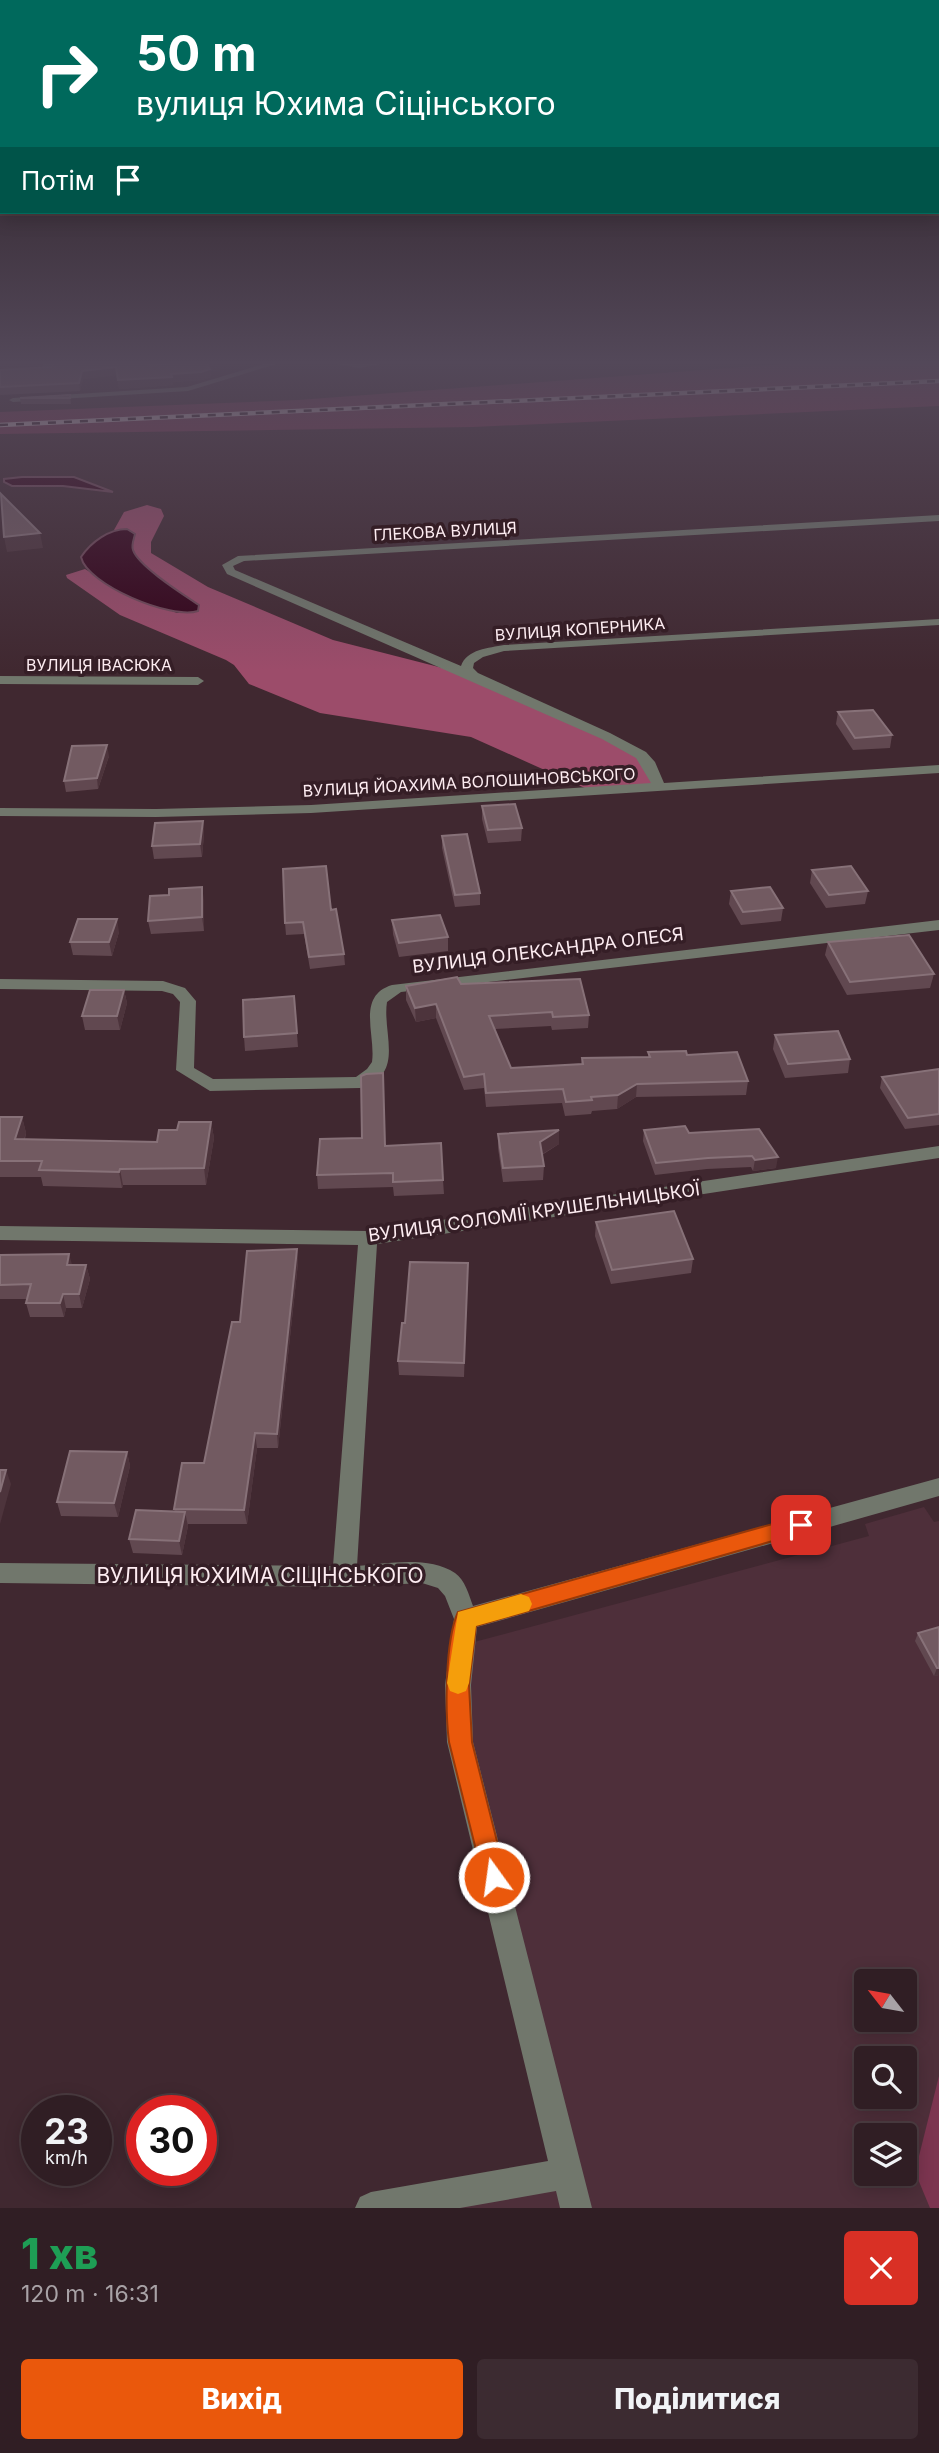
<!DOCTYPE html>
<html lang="uk">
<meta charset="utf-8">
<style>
body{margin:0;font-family:Inter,sans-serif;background:#3c2b31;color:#f1f3f6;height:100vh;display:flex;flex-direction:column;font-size:26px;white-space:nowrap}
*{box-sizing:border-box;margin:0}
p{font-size:23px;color:#a8a2a6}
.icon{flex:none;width:38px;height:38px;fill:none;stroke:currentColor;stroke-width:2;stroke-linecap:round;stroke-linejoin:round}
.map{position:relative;height:2208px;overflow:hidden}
.drawer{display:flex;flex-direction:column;background:#301e24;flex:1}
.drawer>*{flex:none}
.hud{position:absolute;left:0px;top:0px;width:940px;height:214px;box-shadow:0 4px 18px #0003,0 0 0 2px #4b3c41;background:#00695c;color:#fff;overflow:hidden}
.needle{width:46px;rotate:301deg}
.buttons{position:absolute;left:854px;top:1969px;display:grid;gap:14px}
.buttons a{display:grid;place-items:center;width:63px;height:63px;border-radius:7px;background:#301e24;box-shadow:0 4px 18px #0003,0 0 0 2px #4b3c41;font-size:35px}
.speed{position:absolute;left:21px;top:2095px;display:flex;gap:14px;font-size:35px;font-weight:700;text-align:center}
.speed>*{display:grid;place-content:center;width:91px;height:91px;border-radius:50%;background:#301e24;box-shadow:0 4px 18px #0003,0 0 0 2px #4b3c41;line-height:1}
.speed small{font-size:18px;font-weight:400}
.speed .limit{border:10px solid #d22;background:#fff;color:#111}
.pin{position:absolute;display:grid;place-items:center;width:60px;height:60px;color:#fff;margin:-30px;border-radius:14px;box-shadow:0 4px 10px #0006}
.me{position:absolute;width:77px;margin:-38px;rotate:346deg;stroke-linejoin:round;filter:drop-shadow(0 0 5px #0008)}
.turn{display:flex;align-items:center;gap:24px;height:147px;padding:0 21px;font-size:32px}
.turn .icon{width:91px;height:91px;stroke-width:2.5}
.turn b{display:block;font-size:49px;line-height:60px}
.then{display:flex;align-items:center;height:66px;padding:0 21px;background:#0003;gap:14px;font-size:26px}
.round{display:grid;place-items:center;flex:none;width:74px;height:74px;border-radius:7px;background:#3c2b31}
.overview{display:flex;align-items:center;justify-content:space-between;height:119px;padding:0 21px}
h1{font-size:42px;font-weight:800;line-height:52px;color:#1e9e55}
.action{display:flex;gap:14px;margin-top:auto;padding:14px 21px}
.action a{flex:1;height:80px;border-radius:7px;background:#ea580c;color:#fff;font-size:28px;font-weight:800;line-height:80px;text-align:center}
.action a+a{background:#3c2b31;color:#f1f3f6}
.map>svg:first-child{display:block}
</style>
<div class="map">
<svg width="939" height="2208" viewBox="0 0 939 2208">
<rect width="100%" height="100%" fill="#402830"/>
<path fill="#4e2f3a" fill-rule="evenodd" d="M924,1507L934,1522L939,1521V2208H371L566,2174L460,1742L463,1645L869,1536L865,1524ZM866,1981H905V2020H866ZM866,2058H905V2096H866ZM866,2135H905V2174H866Z"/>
<g fill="#7c3550">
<polygon points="811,362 939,362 939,406 473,427 0,434 0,412 298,400"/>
<polygon points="939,2076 939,2208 930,2208 915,2172"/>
</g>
<path fill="#9c4c6a" d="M147,505L161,509L164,516L151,542V553L208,587L333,640L474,676L641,755L660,788L596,793L471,737L320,713L249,684L234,665L226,660L120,615L67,578L66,575L85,569L123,592L177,613H185L199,605C184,595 137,566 133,550C131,545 133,539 134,533L131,531L114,530L124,512Z"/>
<g fill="#330017" stroke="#704758" stroke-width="2">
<polygon points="22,477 74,477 113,492 63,486 12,486 4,482 4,479"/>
<path d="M127,529L135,534C134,539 131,545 133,550C138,566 184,595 199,605L198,611C172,620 87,585 81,557C91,542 109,529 127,529Z"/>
</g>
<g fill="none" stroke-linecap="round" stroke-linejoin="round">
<g fill="#71776c" fill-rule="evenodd">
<polygon points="42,362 50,362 52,372 0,376 0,372 44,368"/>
<polygon points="144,362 152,362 154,366 217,362 151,371"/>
<polygon points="270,362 283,362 188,391 13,402 9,400 13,398 187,387"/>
<polygon points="326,362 392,362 359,368"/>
<path d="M939,515V521L244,561L233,566L235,570L461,666C467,649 489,648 504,645L939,619V625L504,651L483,657L474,663L473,668L478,673L610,733L646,752L655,762L664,783L939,765V773L311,813L156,817L0,816V808L156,809L311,805L651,783L636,758L602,739L227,574L222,565L238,556Z"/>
<polygon points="0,676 198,677 204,681 198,685 0,684"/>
<path d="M939,920V930L401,992L387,1002C382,1034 406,1075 360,1088L210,1091L176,1070L180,1002L173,994L162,991L0,989V979L163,981L185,988L196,1001L194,1068L213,1079L356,1077L367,1069L372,1062C376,1035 356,996 392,985Z"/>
<path d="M939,1146V1158L377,1244L357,1566C386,1564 428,1555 455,1573C465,1580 469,1595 473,1606L939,1478V1496L477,1627L471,1685L473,1742L592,2208H560L556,2191L460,2208H355L360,2197L371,2192L548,2161L447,1742L445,1685L454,1619L445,1596L438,1588L422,1583L344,1587L0,1583V1563L333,1566L358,1245L0,1240V1226L368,1231Z"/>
</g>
<g stroke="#d8c6cb" stroke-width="4.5">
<polyline id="rail" points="0,425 939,381"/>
</g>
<use href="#rail" stroke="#351e26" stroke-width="2.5" stroke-dasharray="8" stroke-linecap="butt"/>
</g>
<g fill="#614850">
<polygon points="52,362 147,362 150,366 172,363 156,363 155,362 219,362 220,370 210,371 211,377 202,380 173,382 173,385 119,389 117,375 83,379 80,391 0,395 0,370 51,367 53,364"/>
<polygon points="70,395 71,404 21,404 20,398"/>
<polygon points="838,712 892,735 890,748 853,750 836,724"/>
<polygon points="109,756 98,789 66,792 64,781"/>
<polygon points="482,806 522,828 521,841 488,843 482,819"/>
<polygon points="203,821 204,834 202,857 154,859 152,846"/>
<polygon points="442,836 480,893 480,905 455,907 442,848"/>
<polygon points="812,870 868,891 865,904 826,908 810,883"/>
<polygon points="731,891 783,908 781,921 741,925 729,904"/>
<polygon points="204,900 204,931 151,934 148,921"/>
<polygon points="331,910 344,954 345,965 310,969 304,934 286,935 285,923"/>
<polygon points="392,920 448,937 448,951 399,957 393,934"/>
<polygon points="119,932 112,956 73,955 70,942"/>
<polygon points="828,942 934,974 930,988 847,995 825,955"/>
<polygon points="461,984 589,1015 588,1028 552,1030 551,1026 495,1029 511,1068 581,1064 582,1058 648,1057 648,1052 687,1055 748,1081 746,1095 636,1097 617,1109 592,1111 591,1114 565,1116 562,1103 486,1107 484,1088 464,1090 436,1018 416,1022 406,1000 406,986"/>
<polygon points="124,990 127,1003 120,1030 85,1030 82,1016"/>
<polygon points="294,996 298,1047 245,1051 244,1037"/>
<polygon points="775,1035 850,1059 848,1073 785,1078 773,1049"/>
<polygon points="939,1069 939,1125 905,1129 880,1088 882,1077"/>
<polygon points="0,1117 22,1117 26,1133 25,1139 157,1142 177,1130 211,1122 214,1138 206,1185 123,1185 122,1188 43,1186 41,1177 0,1177"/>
<polygon points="759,1129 776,1168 753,1171 751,1167 707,1169 655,1175 643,1141 644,1130 689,1133"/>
<polygon points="559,1130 559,1144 542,1155 544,1166 543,1180 503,1182 498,1148 498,1134"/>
<polygon points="385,1146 443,1180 444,1194 394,1196 393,1187 318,1189 317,1175"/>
<polygon points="596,1222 693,1259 691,1273 611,1284 595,1236"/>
<polygon points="297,1249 298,1263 278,1448 257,1448 247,1524 188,1524 188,1526 182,1555 133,1553 129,1539 175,1512 174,1509 204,1463 240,1322"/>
<polygon points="0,1255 72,1265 86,1265 90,1279 82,1308 66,1308 64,1317 30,1317 26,1303 27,1299 0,1299"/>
<polygon points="468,1263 464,1377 399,1375 398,1361 405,1323"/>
<polygon points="127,1452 130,1466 118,1517 61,1516 57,1502"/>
<polygon points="939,1627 939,1675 934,1676 915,1641 918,1633"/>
</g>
<g fill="#4d343c">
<polygon points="0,362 40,362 40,366 0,369"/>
<polygon points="219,362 220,370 210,371 211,377 202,380 173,382 173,385 119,389 118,380 171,374 206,363"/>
<polygon points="116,367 117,375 83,379 80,391 79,383 82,371"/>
<polygon points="40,533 43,548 7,552 4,537"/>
<polygon points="107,745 109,756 98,789 97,778"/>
<polygon points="203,821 204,834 202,857 200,844"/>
<polygon points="202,887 204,900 204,931 202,917"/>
<polygon points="117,919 119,932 112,956 109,942"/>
<polygon points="124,990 127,1003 120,1030 117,1016"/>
<polygon points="436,1004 436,1018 416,1022 415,1008"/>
<polygon points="637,1084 636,1097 617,1109 618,1095"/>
<polygon points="22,1117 26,1133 19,1155 15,1139"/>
<polygon points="211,1122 214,1138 206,1185 204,1168"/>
<polygon points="559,1130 559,1144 539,1156 540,1142"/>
<polygon points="778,1157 776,1168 753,1171 755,1160"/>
<polygon points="120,1169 123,1185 122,1188 119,1172"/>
<polygon points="297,1249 298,1263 278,1448 277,1434"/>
<polygon points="69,1254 73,1268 67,1265"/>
<polygon points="86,1265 90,1279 82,1308 79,1294"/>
<polygon points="63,1294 66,1308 64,1317 60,1303"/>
<polygon points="255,1433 257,1448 247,1524 244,1510"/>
<polygon points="127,1452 130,1466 118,1517 114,1503"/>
<polygon points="6,1470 11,1484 0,1524 0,1492"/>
<polygon points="185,1512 188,1526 182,1555 179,1541"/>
<polygon points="937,1668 939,1668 939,1675 934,1676"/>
</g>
<g fill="#725a61" stroke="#877178" stroke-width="2">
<polygon points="53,362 147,362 150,366 176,362 215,362 206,363 210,369 201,372 171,374 172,377 118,380 116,367 82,371 79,383 0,387 0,370 51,367 53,363"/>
<polygon points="70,395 70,398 20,398"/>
<polygon points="1,494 40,533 4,537"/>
<polygon points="873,710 892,735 855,738 838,712"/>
<polygon points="107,745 97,778 64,781 72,746"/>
<polygon points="515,804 522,828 488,830 482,806"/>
<polygon points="203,821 200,844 152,846 155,823"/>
<polygon points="467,834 480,893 455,895 442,836"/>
<polygon points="326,866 331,910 336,909 344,954 309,957 303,922 285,923 283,869"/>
<polygon points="851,866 868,891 829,895 812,870"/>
<polygon points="202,887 202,917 148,921 150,896 169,895 169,889"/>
<polygon points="770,887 783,908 743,912 731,891"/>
<polygon points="440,915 448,937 399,943 392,920"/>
<polygon points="78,919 117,919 109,942 70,942"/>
<polygon points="909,935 934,974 850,982 828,942"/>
<polygon points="457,977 461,984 580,979 589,1015 553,1017 552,1012 489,1016 511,1068 583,1064 582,1058 650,1057 648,1052 686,1051 687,1055 737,1052 748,1081 637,1084 618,1095 591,1097 592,1100 566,1102 563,1089 486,1093 484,1074 464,1077 436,1004 415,1008 406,986"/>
<polygon points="90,990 124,990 117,1016 82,1016"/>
<polygon points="294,996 297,1033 244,1037 243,1000"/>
<polygon points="838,1031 850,1059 788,1064 775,1035"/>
<polygon points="939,1069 939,1114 908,1118 882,1077"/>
<polygon points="383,1073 385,1146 441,1143 443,1180 393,1182 393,1173 317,1175 320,1139 362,1138 361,1076 366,1074"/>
<polygon points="0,1117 22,1117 15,1139 157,1142 159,1130 177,1130 179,1122 211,1122 204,1168 120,1169 119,1172 39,1170 42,1161 0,1161"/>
<polygon points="685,1126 689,1133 759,1129 778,1157 755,1160 752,1156 708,1158 656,1163 644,1130"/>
<polygon points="559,1130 540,1142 544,1166 503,1168 498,1134"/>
<polygon points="674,1211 693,1259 612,1270 596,1222"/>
<polygon points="297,1249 277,1434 255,1433 244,1510 174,1509 182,1463 204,1463 232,1322 240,1322 247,1251"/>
<polygon points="69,1254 67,1265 86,1265 79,1294 63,1294 60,1303 26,1303 31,1284 0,1285 0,1255"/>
<polygon points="410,1262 468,1263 464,1363 398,1361 402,1323 405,1323"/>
<polygon points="70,1451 127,1452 114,1503 57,1502"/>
<polygon points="0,1470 6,1470 0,1492"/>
<polygon points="136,1510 185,1512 179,1541 129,1539"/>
<polygon points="939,1627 939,1668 937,1668 918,1633"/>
</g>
<linearGradient id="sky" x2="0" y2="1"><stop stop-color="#23161a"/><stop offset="0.54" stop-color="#534859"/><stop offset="1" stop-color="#534859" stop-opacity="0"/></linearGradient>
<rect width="939" height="671" fill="url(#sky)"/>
<path fill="#ea580c" stroke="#983908" stroke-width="2" d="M801,1516L808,1518L811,1525L808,1531L476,1626L469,1685L472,1742L506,1877L502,1886L494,1889L485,1886L449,1742C445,1710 445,1641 458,1612Z"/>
<polygon fill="#f59e0b" points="521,1594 529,1597 532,1604 529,1611 476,1626 469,1683 466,1691 458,1694 450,1691 447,1683 458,1612"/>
<g text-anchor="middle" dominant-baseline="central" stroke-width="7" stroke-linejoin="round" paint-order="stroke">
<g font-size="16" fill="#fdecf1" stroke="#351e26">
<text transform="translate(445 531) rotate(-3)">ГЛЕКОВА ВУЛИЦЯ</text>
<text transform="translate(580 629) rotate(-4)">ВУЛИЦЯ КОПЕРНИКА</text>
<text x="99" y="665">ВУЛИЦЯ ІВАСЮКА</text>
<text transform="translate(469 782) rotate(-3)">ВУЛИЦЯ ЙОАХИМА ВОЛОШИНОВСЬКОГО</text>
</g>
<g font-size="18" fill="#fdecf1" stroke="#351e26">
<text transform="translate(548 950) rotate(-7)">ВУЛИЦЯ ОЛЕКСАНДРА ОЛЕСЯ</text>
<text transform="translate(534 1212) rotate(-8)">ВУЛИЦЯ СОЛОМІЇ КРУШЕЛЬНИЦЬКОЇ</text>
</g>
<g font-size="21" fill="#fdecf1" stroke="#351e26">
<text x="260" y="1575">ВУЛИЦЯ ЮХИМА СІЦІНСЬКОГО</text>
</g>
</g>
</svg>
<div class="buttons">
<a><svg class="needle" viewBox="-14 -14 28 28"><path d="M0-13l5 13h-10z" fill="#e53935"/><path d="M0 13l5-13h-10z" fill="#a8a2a6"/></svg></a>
<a><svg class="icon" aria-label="search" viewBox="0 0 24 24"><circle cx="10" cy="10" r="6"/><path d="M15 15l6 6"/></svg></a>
<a><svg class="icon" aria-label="layers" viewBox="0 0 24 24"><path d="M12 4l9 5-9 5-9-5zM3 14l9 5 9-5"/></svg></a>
</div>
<div class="speed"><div>23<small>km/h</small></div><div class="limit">30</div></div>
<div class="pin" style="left:801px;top:1525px;background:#d93025"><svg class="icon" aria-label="arrive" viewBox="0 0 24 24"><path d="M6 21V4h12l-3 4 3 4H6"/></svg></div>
<svg class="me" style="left:494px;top:1877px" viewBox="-20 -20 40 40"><circle r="17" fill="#ea580c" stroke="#fff" stroke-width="3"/><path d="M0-11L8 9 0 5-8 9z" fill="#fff"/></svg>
<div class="hud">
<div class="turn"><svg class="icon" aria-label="right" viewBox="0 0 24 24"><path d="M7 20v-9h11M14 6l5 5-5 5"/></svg><div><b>50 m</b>вулиця Юхима Сіцінського</div></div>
<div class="then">Потім<svg class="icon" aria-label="arrive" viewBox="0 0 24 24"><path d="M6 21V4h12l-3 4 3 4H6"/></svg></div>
</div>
</div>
<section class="drawer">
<div class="overview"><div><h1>1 хв</h1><p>120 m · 16:31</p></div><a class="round" style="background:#d93025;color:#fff"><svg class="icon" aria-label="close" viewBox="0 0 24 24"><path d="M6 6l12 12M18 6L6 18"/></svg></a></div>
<div class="action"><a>Вихід</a><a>Поділитися</a></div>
</section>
